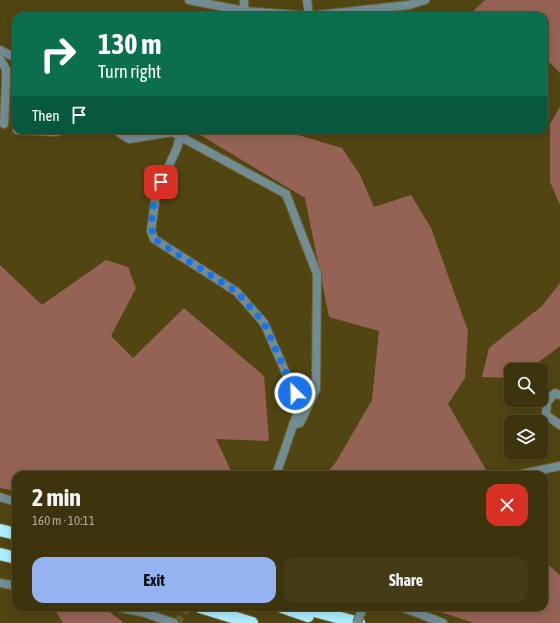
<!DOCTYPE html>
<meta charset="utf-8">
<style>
body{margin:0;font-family:"Asap Condensed",sans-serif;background:#443c17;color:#f1f3f6;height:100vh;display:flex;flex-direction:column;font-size:15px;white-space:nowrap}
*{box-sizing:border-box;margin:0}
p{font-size:13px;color:#adaa9e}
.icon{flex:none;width:22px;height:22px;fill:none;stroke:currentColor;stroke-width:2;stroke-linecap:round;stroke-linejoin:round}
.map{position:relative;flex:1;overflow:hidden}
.drawer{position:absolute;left:12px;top:471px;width:536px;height:140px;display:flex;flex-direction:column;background:#3d340e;border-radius:12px;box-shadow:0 2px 10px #0003,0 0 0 1px #564f2e}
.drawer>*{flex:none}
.banner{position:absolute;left:12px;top:12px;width:536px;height:122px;border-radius:12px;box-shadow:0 2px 10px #0003,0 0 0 1px #564f2e;background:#0b6e4f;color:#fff;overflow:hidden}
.fabs{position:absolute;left:504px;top:363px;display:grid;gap:8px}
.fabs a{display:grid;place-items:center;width:44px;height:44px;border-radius:8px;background:#3d340e;box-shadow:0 2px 10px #0003,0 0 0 1px #564f2e;font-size:20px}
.pin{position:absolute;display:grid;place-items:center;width:34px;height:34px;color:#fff;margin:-17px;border-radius:8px;box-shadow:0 2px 6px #0006}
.me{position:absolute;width:44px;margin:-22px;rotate:337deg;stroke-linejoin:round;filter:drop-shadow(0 0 3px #0008)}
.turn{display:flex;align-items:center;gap:14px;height:84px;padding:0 20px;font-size:18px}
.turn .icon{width:52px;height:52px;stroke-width:2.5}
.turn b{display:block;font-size:28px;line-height:34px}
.then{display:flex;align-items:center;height:38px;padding:0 20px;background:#0003;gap:8px;font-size:15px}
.round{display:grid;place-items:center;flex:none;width:42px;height:42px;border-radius:12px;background:#443c17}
.overview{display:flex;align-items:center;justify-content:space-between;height:68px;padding:0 20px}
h1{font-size:24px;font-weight:700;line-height:30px}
.button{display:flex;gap:8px;margin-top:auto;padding:8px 20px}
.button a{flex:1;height:46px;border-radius:12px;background:#95b2f1;color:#111;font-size:16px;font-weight:700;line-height:46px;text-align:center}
.button a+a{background:#443c17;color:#f1f3f6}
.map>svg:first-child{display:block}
</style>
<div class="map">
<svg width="560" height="623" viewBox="0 0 560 623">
<rect width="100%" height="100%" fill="#514512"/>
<g fill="#956356">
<polygon points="485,0 560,0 560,73 544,57 544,16 468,16"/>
<polygon points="560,107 560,205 550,182 550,124"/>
<polygon points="192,130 281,130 342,148 360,175 374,207 411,195 431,228 468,331 465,378 448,404 489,475 325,475 336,462 372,400 379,331 329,317 305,198"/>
<polygon points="106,260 128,267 136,288 111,336 133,358 184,308 264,376 269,441 216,439 233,475 16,475 16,491 0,488 0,265 42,305"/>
<polygon points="560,283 560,346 528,370 511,370 511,378 482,377 489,348 542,306"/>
<polygon points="544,561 560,575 560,623 474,623 425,607 544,607"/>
<polygon points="92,607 103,607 124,623 63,623 54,608 89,609"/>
</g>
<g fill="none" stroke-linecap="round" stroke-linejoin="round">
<polyline stroke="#685d2e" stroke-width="8" stroke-dasharray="8 4" stroke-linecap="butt" points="177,623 188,607"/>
<g stroke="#6d6233" stroke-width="10">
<g id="minor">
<polyline points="189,0 244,11 309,16 409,5 425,0"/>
<polyline points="307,0 309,16"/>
<polyline points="244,11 244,0"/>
<polyline points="0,50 16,58"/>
<polyline points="0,59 6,69 6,84 4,124"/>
<polyline points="17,130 55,132 64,130"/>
<polyline points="115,130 129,139 172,132 286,194 317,274 316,389 300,423 293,425"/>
<polyline points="180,136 177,148 156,194 151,231 154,239 237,292 264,323 300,405 276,475"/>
<polyline points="560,395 555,393 547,402 546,415 560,425"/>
<polyline points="517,475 560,466"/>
<polyline points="0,497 16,502"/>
<polyline points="0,583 16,586"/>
<polyline points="116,607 142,612 174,623"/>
<polyline points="402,607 443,623"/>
</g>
</g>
<g stroke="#6d6233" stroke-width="14">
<g id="motorway">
<polyline points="0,530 16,534"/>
<polyline points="0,554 16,558"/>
<polyline points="200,607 252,623"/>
<polyline points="282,607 308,616"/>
<polyline points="300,607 359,623"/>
</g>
</g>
<use href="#minor" stroke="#728c93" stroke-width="8"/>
<use href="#motorway" stroke="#abecfd" stroke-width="12"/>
<g stroke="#6d6233" stroke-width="10" stroke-linecap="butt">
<polyline id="minor-bridge" points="357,623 363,607"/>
</g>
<use href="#minor-bridge" stroke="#728c93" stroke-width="8"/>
</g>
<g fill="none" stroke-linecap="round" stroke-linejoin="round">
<path stroke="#1a73e8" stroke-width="7" stroke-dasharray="0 12.6" d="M161,182C154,197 148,224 154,239L237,292L264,323L295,393"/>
</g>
</svg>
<div class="fabs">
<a><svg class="icon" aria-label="search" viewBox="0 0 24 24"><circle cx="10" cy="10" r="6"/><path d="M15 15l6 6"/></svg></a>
<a><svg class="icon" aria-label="layers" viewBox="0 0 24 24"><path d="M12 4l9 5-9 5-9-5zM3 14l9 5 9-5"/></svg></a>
</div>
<div class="pin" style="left:161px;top:182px;background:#d93025"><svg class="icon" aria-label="arrive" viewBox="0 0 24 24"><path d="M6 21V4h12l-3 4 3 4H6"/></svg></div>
<svg class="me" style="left:295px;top:393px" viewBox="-20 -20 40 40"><circle r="17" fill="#1a73e8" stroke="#fff" stroke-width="3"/><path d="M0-11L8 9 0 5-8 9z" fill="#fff"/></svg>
<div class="banner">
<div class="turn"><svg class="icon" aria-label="right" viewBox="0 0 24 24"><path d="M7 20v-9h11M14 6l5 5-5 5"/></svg><div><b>130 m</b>Turn right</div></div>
<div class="then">Then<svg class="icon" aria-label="arrive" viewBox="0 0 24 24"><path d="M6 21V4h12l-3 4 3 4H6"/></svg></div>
</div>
<section class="drawer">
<div class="overview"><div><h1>2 min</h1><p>160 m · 10:11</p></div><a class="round" style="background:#d93025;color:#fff"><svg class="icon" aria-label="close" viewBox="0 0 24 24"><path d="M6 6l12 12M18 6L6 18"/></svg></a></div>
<div class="button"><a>Exit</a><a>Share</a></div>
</section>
</div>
